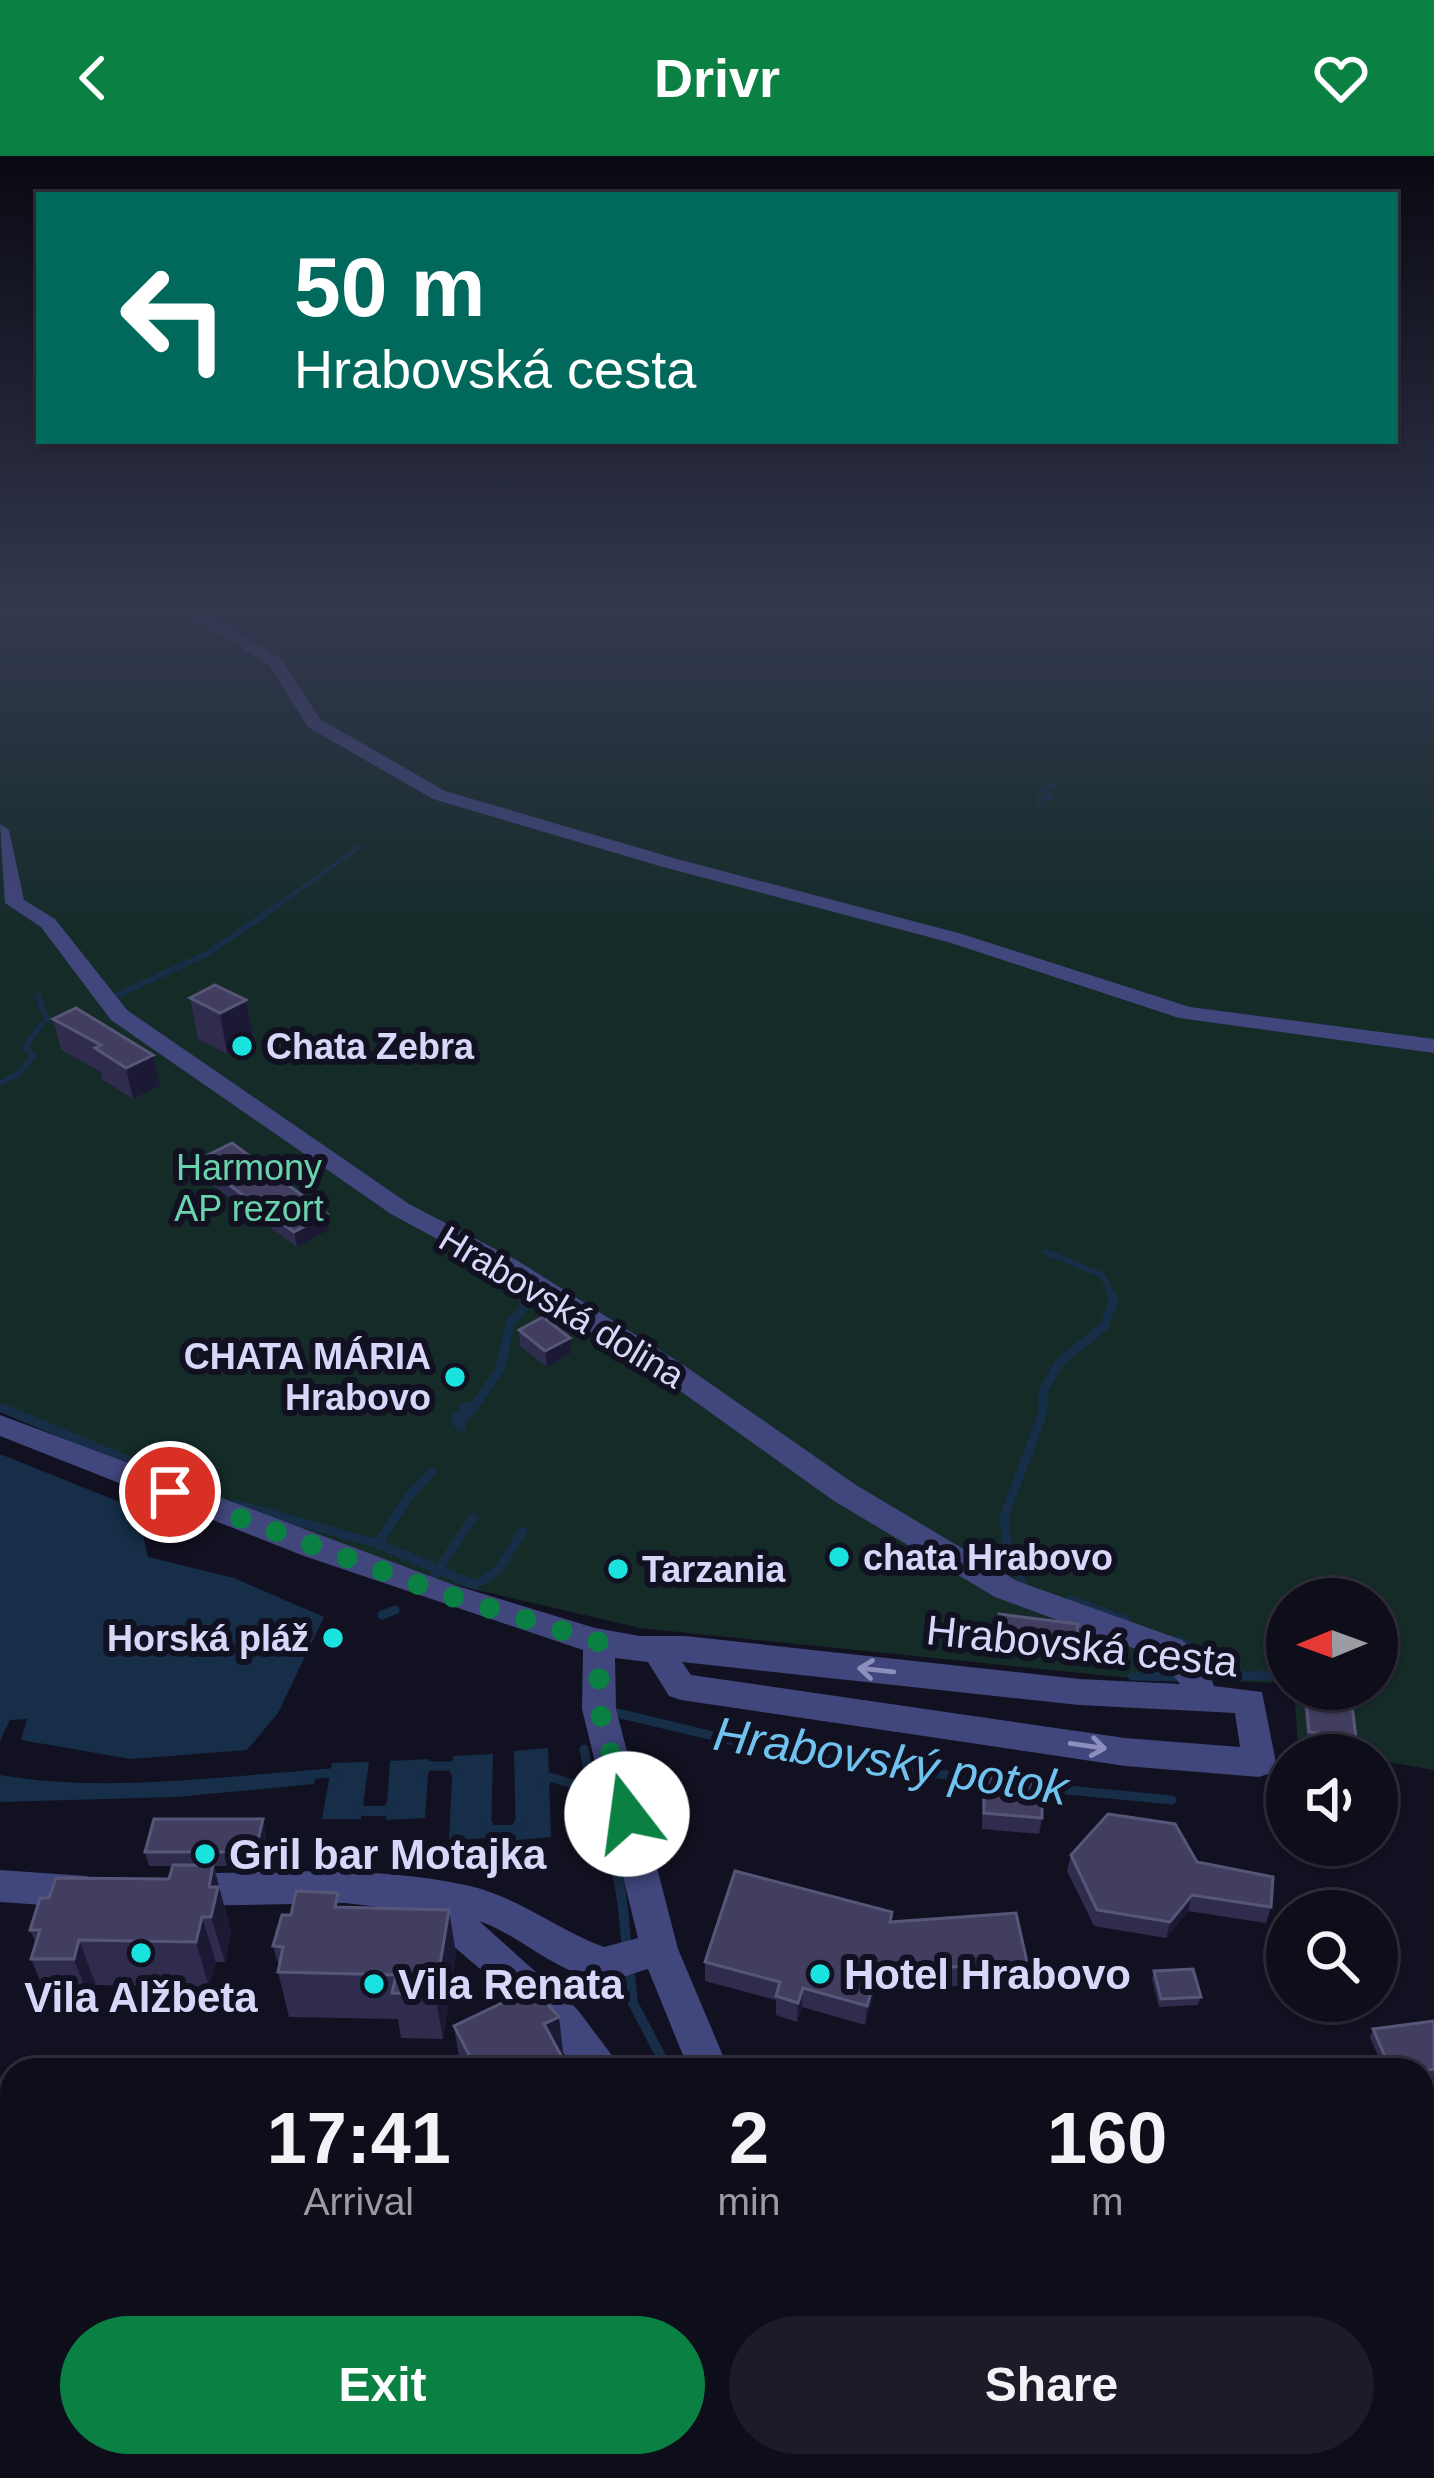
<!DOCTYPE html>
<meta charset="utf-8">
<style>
body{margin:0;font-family:Helvetica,sans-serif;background:#1c1b27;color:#f1f3f6;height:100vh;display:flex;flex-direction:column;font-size:45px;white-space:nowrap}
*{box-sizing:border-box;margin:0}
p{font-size:39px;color:#9b9ca2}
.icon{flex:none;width:66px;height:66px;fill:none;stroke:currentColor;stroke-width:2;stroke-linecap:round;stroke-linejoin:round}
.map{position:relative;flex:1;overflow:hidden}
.drawer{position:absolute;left:0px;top:1902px;width:1434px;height:420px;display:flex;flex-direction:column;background:#0e0d1a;border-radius:36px 36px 0 0;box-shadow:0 3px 9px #0004,0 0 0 3px #2e2d39}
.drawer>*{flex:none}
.top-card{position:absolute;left:36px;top:36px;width:1362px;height:252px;border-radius:0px;box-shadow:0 3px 9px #0004,0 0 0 3px #2e2d39;background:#00695c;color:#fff;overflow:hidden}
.needle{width:78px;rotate:269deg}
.buttons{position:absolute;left:1266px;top:1422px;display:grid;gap:24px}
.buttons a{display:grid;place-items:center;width:132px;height:132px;border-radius:50%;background:#0e0d1a;box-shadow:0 3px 9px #0004,0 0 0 3px #2e2d39;font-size:60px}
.pin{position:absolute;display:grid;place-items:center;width:102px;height:102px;color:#fff;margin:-51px;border:6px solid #fff;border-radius:50%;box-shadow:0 3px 12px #0007}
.me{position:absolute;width:132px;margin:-66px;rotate:345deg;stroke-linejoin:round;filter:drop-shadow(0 0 9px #0008)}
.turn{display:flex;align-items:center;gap:42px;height:252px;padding:0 60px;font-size:54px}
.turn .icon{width:156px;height:156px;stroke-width:2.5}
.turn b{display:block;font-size:84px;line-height:102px}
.eta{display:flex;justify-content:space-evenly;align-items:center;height:204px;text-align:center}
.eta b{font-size:72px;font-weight:600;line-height:84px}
.primary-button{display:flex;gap:24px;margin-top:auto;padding:24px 60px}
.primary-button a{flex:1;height:138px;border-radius:72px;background:#0b8043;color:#fff;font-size:48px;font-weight:600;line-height:138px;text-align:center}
.primary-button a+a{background:#1c1b27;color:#f1f3f6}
header{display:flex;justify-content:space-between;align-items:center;height:156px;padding:0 60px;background:#0b8043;color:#fff;font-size:54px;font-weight:600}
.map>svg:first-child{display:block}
</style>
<header><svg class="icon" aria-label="back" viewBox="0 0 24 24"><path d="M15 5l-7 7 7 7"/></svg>Drivr<svg class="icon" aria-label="heart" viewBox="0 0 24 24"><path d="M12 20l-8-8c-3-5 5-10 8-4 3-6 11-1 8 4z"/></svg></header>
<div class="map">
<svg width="1434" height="2322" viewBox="0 0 1434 2322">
<rect width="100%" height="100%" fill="#121122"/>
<g fill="#142b28" fill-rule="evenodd">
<path d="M0,457H1434V1614L1377,1604V1599L1298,1591L1295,1548L1282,1527L1120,1521L640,1472L447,1427L139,1315L0,1256ZM1287,1443H1377V1533H1287Z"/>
<polygon points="0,1921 12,1922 12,2310 1269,2310 1265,2322 0,2322"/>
</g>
<g fill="#162e47">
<polygon points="0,1298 137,1353 148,1401 234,1422 324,1461 278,1557 247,1594 131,1603 21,1584 27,1563 10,1564 0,1585"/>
<polygon points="548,1592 551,1681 516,1684 514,1595"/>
<polygon points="493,1598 491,1682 449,1684 453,1600"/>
<polygon points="429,1603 425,1662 386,1664 390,1605"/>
<polygon points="369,1606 361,1663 322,1663 332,1607"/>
<path d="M316,1614L314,1628L176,1641L0,1646V1619C104,1637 211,1621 316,1614Z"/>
</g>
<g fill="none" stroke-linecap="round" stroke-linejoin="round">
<g stroke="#162e47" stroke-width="4.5">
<polyline points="1040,648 1039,642 1051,642 1043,634 1056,629"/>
<polyline points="273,753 359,691"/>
</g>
<g stroke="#162e47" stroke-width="6">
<polyline points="38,840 47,864"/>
<polyline points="116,840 208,797 277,750"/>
<polyline points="0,927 17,919 33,900 25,891 41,869"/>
<polyline points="1046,1096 1102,1119 1113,1141"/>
<polyline points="486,1107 521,1135 522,1141"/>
</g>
<g stroke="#162e47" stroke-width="9">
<polyline points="522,1138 524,1152"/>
<polyline points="0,1251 199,1334"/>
<polyline points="461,1271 456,1265 464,1264 456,1260 469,1258 464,1251 474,1251 500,1213 511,1165 520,1157"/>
<polyline points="236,1348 378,1388 475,1429 498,1414 523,1375"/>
<polyline points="378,1388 408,1341 432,1316"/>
<polyline points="435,1419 473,1362"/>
<polyline points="1023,1428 1008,1394 1004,1361 1043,1257 1043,1236 1059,1207 1104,1170 1114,1144 1111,1138"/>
<polyline points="1071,1444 1125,1464"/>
<polyline points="382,1459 395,1454"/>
<polyline points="1178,1484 1244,1520 1287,1519"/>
<polyline points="1132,1520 1176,1521"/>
<polyline points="613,1556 793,1599 991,1625"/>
<polyline points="584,1593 594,1645 591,1652"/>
<polyline points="422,1617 428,1610 452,1610 455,1616"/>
<polyline points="306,1619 330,1617 336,1624"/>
<polyline points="544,1628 549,1621 574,1628 581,1652"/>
<polyline points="1036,1631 1172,1644"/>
</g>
<g stroke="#162e47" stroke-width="10">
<polyline points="580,1649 584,1664 592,1649"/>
<polyline points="357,1650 362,1655 386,1655 391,1650"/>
<path d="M584,1664C624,1696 622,1748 627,1795"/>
<polyline points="488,1669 491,1674 515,1674 520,1666"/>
<polyline points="629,1810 633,1847 668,1914"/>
<polyline points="898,2310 900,2322"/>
</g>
<g fill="#41467c" fill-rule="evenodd">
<polygon points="186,457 205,457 281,503 320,563 445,635 677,703 962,778 1190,851 1434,883 1434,897 1179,862 948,786 663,711 433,643 308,571 269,509"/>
<path d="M0,668L9,674L24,744L55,763L127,854L409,1048L518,1105L685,1210L856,1329L1017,1425L1182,1484L1206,1508L1214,1530L1262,1536L1276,1607L1271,1617L1259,1621L1125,1610L681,1544L669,1540L648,1506L615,1502L616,1553L678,1793L729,1914H689L648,1813C635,1816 615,1826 601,1824C557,1818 520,1779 479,1765L577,1853L623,1914H579L506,1835L412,1755L345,1747L184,1750L171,1745L166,1734L171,1723L184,1718C278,1716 377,1709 470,1730C520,1742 557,1774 604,1791L638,1782L582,1553L583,1494L304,1400L0,1280V1259L454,1429L595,1472L640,1480H685L1079,1523L1180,1528L1160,1502L995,1441L834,1345L665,1224L500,1117L391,1058L111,864L41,771L5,747ZM682,1506L1079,1549L1235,1557L1240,1591L1125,1582L691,1519Z"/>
<polygon points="0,1714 86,1720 99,1725 104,1736 99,1747 86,1752 0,1746"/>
<polygon points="804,2310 850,2310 852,2322 806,2322"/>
</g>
</g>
<g fill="#2f2c4e">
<polygon points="190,842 246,844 254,885 227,898 198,883"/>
<polygon points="76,852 160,930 133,943 102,923 101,916 61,894 53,863"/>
<polygon points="196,1005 329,1074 297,1091 200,1020"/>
<polygon points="519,1174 571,1197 547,1211 520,1190"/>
<polygon points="999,1458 1076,1492 1075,1501 997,1492"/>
<polygon points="1306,1543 1356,1582 1353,1590 1307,1584 1304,1551"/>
<polygon points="984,1620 1042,1662 1039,1678 982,1673 982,1636"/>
<polygon points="266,1677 259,1710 214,1710 231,1776 225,1806 216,1806 209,1831 96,1829 91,1848 50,1848 31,1803 36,1788 30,1774 49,1742 169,1723 173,1710 149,1710 145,1696"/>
<polygon points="1071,1699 1197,1706 1271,1751 1266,1767 1188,1755 1166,1782 1094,1770 1067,1715"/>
<polygon points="341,1751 449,1754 456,1799 443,1883 401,1882 398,1863 289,1861 278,1816 279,1811 273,1790 291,1759"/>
<polygon points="890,1766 1027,1806 1023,1826 875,1835 865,1869 802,1851 797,1866 776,1859 776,1844 705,1825 705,1806"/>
<polygon points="1154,1815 1201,1841 1198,1849 1159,1851 1152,1823"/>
<polygon points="1434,1865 1434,1921 1422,1922 1422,1914 1384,1914 1370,1881 1373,1873"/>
<polygon points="454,1870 563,1903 569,1914 461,1914"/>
<polygon points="628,2310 698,2310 698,2315 690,2322 636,2322"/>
</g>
<g fill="#1c1935">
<polygon points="246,844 254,885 227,898 220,857"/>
<polygon points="153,899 160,930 133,943 126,912"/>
<polygon points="327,1058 329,1074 297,1091 294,1076"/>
<polygon points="570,1182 571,1197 547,1211 545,1195"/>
<polygon points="263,1663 266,1677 259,1710 255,1696"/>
<polygon points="213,1709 231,1776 225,1806 211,1761 209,1731"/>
<polygon points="1192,1739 1188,1755 1166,1782 1170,1766"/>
<polygon points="449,1754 456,1799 443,1883 435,1839"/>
<polygon points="202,1761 216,1806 209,1831 196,1786"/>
<polygon points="79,1784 96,1829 91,1848 74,1803"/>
<polygon points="877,1816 875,1835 865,1869 867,1850"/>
<polygon points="803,1832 802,1851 797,1866 798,1847"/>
<polygon points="559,1861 564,1905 544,1868"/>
<polygon points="688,2310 698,2310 698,2315 690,2322 673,2322"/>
</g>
<g fill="#413e60" stroke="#585678" stroke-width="3">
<polygon points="215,829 246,844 220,857 190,842"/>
<polygon points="76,852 153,899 126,912 95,892 101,889 53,863"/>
<polygon points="232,987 327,1058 294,1076 196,1005"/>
<polygon points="543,1161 570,1182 545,1195 519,1174"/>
<polygon points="999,1458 1078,1468 1076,1492 998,1483"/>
<polygon points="1306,1543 1352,1549 1356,1582 1309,1576"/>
<polygon points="984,1620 1042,1626 1042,1662 984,1657"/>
<polygon points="1108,1658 1175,1668 1197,1706 1273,1721 1271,1751 1192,1739 1170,1766 1097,1754 1071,1699"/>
<polygon points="154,1663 263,1663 255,1696 145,1696"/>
<polygon points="173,1709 213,1709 209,1731 218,1731 211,1761 202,1761 196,1786 79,1784 74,1803 31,1803 40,1774 30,1774 40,1742 49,1742 56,1722 169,1723"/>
<polygon points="735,1715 892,1756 890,1766 1016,1757 1027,1806 877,1816 867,1850 803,1832 798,1847 776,1840 780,1826 705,1806"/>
<polygon points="296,1735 338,1737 335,1751 449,1754 435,1839 392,1837 396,1819 278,1816 283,1791 273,1790 282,1759 291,1759"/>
<polygon points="1193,1813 1201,1841 1161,1843 1154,1815"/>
<polygon points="533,1832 559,1861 544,1868 569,1914 477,1914 454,1870"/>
<polygon points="1434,1865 1434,1913 1422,1915 1391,1914 1373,1873"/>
<polygon points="636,2310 688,2310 673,2322 644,2322"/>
<polygon points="1036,2313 1094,2320 1094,2322 1036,2322"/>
</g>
<defs><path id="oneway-shaft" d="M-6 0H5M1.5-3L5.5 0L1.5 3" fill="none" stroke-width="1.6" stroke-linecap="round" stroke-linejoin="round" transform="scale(3)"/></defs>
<g stroke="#8c8ebb">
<use href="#oneway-shaft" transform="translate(876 1514) rotate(-174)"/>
<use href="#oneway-shaft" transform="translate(1088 1590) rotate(8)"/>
</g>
<linearGradient id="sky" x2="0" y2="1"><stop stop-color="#0a0913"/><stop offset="0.58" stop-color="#33384f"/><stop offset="1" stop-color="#33384f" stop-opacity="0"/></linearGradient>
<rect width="1434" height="783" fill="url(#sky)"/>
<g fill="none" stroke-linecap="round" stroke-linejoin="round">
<polyline stroke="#0b8043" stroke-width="21" stroke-dasharray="0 37.8" points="170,1336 444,1438 599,1486 599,1553 627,1658"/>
</g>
<g fill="#1ae2df" stroke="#121122" stroke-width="4.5">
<circle cx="242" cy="890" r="12"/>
<circle cx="455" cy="1221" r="12"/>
<circle cx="839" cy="1401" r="12"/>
<circle cx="618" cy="1413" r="12"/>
<circle cx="333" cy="1482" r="12"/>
<circle cx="205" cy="1698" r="12"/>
<circle cx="141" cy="1797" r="12"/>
<circle cx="820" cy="1818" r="12"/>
<circle cx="374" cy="1828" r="12"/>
</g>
<g text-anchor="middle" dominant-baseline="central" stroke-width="12" stroke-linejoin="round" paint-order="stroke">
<g font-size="36" font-weight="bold" fill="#d7d7fa" stroke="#121122" text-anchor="start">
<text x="266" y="890">Chata Zebra</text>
<text x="431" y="1200" text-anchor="end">CHATA MÁRIA<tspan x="431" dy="41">Hrabovo</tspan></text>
<text x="863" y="1401">chata Hrabovo</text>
<text x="642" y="1413">Tarzania</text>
<text x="309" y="1482" text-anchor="end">Horská pláž</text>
</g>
<g font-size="36" fill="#6bd2ac" stroke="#121122">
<text x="249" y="1011">Harmony<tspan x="249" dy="41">AP rezort</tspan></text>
</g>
<g font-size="36" fill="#d7d7fa" stroke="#121122">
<text transform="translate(562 1151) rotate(31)">Hrabovská dolina</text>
</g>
<g font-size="42" fill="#d7d7fa" stroke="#121122">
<text transform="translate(1082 1490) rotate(6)">Hrabovská cesta</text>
</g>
<g font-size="42" font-weight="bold" fill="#d7d7fa" stroke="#121122" text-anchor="start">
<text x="229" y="1698">Gril bar Motajka</text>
<text x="844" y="1818">Hotel Hrabovo</text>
<text x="398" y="1828">Vila Renata</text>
<text x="141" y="1841" text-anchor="middle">Vila Alžbeta</text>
</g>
<g font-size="48" font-style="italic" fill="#70c3ee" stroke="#121122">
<text transform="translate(891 1605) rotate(9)">Hrabovský potok</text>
</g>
</g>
</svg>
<div class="buttons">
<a><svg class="needle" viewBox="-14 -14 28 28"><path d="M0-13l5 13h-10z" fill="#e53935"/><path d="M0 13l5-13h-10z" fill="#9b9ca2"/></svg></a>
<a><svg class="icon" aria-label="sound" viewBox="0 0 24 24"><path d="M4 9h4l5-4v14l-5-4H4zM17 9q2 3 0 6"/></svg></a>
<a><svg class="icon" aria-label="search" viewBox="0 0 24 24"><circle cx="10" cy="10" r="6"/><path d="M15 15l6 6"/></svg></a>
</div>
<div class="pin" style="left:170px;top:1336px;background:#d93025"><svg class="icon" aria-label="arrive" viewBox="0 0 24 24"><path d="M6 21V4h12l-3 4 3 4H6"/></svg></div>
<svg class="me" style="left:627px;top:1658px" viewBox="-20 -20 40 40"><circle r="19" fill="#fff"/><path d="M0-13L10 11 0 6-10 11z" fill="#0b8043"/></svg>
<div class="top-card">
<div class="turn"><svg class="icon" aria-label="left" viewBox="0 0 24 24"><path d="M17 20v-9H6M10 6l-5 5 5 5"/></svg><div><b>50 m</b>Hrabovská cesta</div></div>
</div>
<section class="drawer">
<div class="eta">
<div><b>17:41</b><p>Arrival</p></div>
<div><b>2</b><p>min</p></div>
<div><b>160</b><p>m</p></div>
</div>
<div class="primary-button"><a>Exit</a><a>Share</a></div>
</section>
</div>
